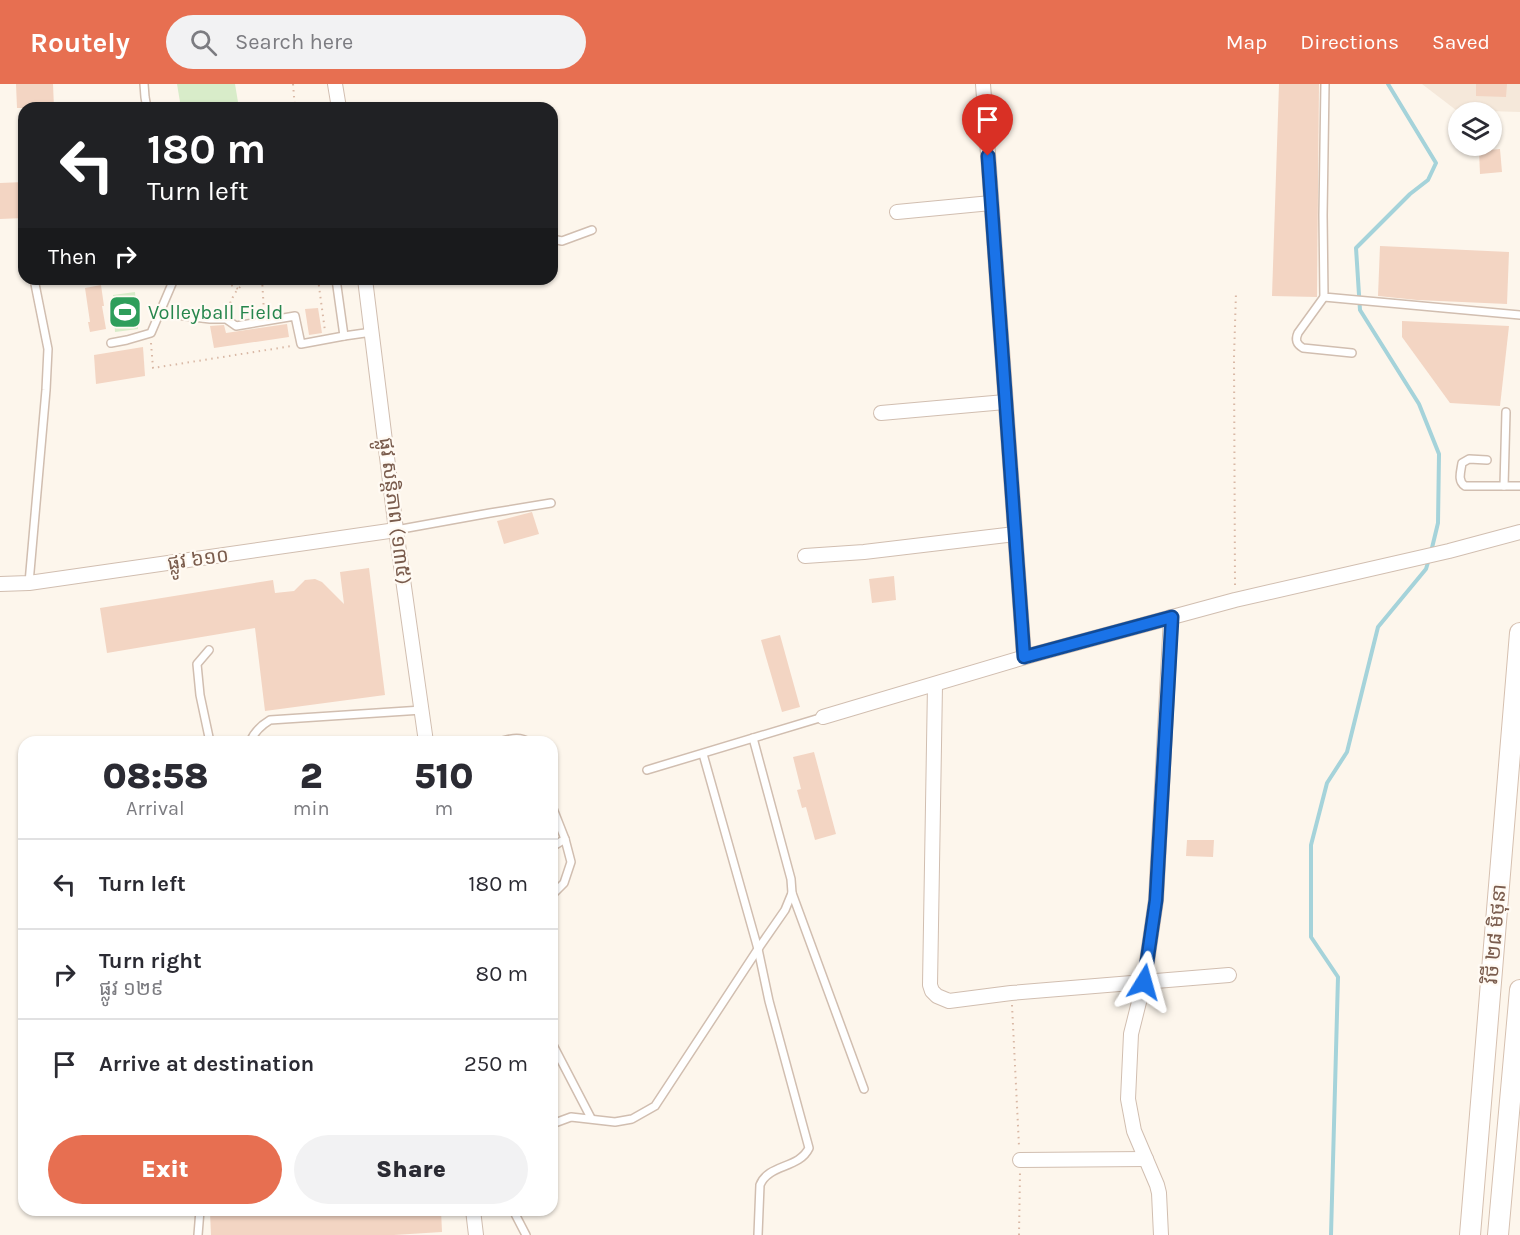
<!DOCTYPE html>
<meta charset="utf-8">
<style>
body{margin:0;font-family:Karla,"Noto Sans Khmer",sans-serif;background:#f2f2f3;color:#2b2b33;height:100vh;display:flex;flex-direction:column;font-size:22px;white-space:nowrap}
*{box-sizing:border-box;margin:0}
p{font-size:20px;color:#7c7c81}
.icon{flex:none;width:33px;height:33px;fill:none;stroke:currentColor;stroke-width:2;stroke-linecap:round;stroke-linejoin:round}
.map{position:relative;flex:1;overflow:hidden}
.sheet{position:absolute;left:18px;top:652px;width:540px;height:480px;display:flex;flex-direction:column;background:#fff;border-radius:18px;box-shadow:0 2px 4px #0004}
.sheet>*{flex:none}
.top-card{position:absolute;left:18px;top:18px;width:540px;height:183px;border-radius:18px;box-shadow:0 2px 4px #0004;background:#202124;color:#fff;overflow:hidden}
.tools{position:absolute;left:1448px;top:18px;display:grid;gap:12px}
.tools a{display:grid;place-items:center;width:54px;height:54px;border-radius:50%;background:#fff;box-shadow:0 2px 4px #0004;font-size:30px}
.pin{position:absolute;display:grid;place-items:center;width:51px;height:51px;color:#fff;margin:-62px -26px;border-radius:50% 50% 50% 0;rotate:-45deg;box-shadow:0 0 6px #0007}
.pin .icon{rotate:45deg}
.me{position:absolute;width:66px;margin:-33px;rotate:8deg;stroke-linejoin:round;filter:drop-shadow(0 0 4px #0008)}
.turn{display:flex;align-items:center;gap:21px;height:126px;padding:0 30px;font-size:27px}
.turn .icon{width:78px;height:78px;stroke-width:2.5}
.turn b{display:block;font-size:42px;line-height:51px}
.then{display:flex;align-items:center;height:57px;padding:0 30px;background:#0003;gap:12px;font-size:22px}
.eta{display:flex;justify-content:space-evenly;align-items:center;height:102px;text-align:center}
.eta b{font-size:36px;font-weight:800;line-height:42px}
.primary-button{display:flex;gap:12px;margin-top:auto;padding:12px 30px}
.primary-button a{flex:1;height:69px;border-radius:36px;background:#e76f51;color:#fff;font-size:24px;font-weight:800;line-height:69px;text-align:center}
.primary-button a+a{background:#f2f2f3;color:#2b2b33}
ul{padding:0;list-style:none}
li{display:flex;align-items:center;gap:18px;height:90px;padding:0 30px;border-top:2px solid #e1e1e2}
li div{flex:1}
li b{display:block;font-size:22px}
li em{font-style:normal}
header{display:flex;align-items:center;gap:36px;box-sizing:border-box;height:84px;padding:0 30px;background:#e76f51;color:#fff}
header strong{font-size:28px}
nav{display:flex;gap:33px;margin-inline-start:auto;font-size:21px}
.search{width:420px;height:54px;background:#f2f2f3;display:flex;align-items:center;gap:15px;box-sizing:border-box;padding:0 21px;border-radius:33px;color:#7c7c81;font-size:22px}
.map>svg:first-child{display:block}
</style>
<header>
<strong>Routely</strong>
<div class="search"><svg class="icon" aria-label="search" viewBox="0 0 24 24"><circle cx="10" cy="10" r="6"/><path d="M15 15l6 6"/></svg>Search here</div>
<nav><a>Map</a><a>Directions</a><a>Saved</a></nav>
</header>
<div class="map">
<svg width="1520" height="1151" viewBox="0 0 1520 1151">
<rect width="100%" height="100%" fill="#fdf6ec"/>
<polygon fill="#f5e8da" points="1422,0 1520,0 1520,28 1456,26"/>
<g fill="#d8ecc9">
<polygon points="177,0 235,0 239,24 181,24"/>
<polygon points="135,208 138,245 115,248 113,211"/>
</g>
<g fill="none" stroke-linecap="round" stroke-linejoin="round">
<g stroke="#a5d3da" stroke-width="4">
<polyline points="1388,0 1436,79 1428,96 1410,110 1356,164 1360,226 1419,320 1439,370 1438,439 1431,468"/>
<polyline points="1331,1151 1338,893 1311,853 1311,761 1327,699 1347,668 1378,543 1426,485 1429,475"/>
</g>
</g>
<g fill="#f3d5c3">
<polygon points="16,0 53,0 54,24 17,24"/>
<polygon points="1279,0 1319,0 1317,213 1272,212"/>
<polygon points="1476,0 1507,0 1506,13 1476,12"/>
<polygon points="1500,65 1502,88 1480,90 1479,67"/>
<polygon points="24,98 24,134 0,135 0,99"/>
<polygon points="1380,162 1509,168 1507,220 1417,216 1378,212"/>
<polygon points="101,201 104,222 102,222 106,245 90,248 88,238 90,238 85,204"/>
<polygon points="318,224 322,249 309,251 305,225"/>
<polygon points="1402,237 1509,242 1500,322 1450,319 1402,253"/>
<polygon points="287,240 289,253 214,264 210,242 224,241 226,249"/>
<polygon points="143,263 145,292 96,300 94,271"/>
<polygon points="532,428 539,450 504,460 497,437"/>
<polygon points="369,484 385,611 265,627 255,544 107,569 100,524 273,496 275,509 294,507 305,496 315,495 322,498 344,520 340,488"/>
<polygon points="894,492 896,516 872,519 869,495"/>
<polygon points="780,551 800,623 782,628 761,556"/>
<polygon points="814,668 836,750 815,756 806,723 802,724 797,706 801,705 793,673"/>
<polygon points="1187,756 1214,756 1213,773 1186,772"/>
<polygon points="280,1126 441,1126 442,1148 394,1151 211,1151 210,1128"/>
</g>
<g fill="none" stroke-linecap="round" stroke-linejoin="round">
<g stroke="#d1beb0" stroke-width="10">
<g id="service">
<polyline points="144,0 145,13 147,24"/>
<polyline points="1325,0 1323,131 1324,213 1520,231"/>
<polyline points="552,155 562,157 592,146"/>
<polyline points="336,195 344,252 372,248"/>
<path d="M1324,213L1298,249C1295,256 1296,260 1303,264L1352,269"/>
<polyline points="160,229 210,235 226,235 236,242 295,232 301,260 344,252"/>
<polyline points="111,259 127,256 151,249 174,195"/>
<path d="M1487,376L1469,375L1462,379C1461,387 1457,397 1465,402H1520"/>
<polyline points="1504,402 1506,328"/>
<polyline points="396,446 490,429 551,419"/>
<polyline points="29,499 46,306 48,265 34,195"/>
<polyline points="209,566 197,580 200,611 210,658"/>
<path d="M250,658C254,648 260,642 270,636L422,626"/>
<path d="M497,658C508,656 519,651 528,658"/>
<path d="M703,670L758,865L769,917L809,1064C799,1085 768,1080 760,1101L758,1151"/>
<polyline points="647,686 823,633"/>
<polyline points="552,722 565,755 552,763"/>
<polyline points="792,809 864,1005"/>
<polyline points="552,811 564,799 571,778 565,755"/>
<polyline points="552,959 591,1034"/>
<polyline points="552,1040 571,1033 615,1038 632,1035 655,1022 758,865 785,826 792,809 791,795 753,654"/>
<polyline points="513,1126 526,1151"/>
<polyline points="198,1151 200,1126"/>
</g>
</g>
<g stroke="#d1beb0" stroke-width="16">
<g id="minor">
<polyline points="335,0 339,24"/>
<polyline points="983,0 1024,573"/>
<polyline points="897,128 991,119"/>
<polyline points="365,195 396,446 426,658"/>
<polyline points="881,329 1005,318"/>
<polyline points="805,472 864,468 1015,450"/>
<polyline points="0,500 29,499 396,446"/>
<polyline points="935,601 930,901 932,907 937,912 949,917 1011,909 1229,891"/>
<polyline points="823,633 1032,571 1235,516 1449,467 1520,448"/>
<polyline points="1020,1076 1146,1075"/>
<polyline points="473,1126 476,1151"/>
<polyline points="1161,1151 1159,1109 1157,1101 1134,1047 1128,1015 1131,950 1144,898 1156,816 1171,533"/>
</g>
</g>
<g stroke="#d6c0b0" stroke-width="22">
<g id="secondary">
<polyline points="1470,1151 1520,549"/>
<polyline points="1498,1151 1520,906"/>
</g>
</g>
<g stroke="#d9b8a5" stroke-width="2" stroke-dasharray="1.5 4.5" stroke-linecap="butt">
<polyline points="293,0 295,24"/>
<polyline points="221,195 238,205"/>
<polyline points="262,195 264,228"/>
<polyline points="296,195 299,199 318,197"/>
<polyline points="318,195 325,247"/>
<path d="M228,225C234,208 239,199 257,195"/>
<polyline points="151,259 153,284 292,262"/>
<polyline points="1235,501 1234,273 1236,208"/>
<polyline points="1012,921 1019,1062"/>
<polyline points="1019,1151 1020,1088"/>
</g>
<use href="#service" stroke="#fff" stroke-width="7"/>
<use href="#minor" stroke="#fff" stroke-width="14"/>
<use href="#secondary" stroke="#fff" stroke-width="20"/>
</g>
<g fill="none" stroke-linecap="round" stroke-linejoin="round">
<g stroke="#114b97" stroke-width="15">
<polyline id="route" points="988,72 1024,573 1172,533 1156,816 1144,898"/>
</g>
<use href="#route" stroke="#1a73e8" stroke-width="10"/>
</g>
<defs>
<g id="stadium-square" transform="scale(1.725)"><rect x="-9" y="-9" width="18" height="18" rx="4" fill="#2e9e5b" stroke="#fffaf3"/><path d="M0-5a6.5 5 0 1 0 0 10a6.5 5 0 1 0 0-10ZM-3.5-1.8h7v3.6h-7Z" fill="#fff"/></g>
</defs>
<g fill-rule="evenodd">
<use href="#stadium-square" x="125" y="228"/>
</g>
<g text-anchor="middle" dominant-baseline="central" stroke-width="4.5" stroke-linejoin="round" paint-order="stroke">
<g font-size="20" fill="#27864d" stroke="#fffaf3" text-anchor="start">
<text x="148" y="228">Volleyball Field</text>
</g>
<g font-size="20" fill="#7a5c4d" stroke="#fffaf3">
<text transform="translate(395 427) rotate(83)">ផ្លូវ សន្តិភាព (១៣៥)</text>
<text transform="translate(198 475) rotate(-8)">ផ្លូវ ៦១០</text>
<text transform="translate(1495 850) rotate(-85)">វិថី ២៨ មិថុនា</text>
</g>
</g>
</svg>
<div class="tools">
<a><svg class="icon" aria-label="layers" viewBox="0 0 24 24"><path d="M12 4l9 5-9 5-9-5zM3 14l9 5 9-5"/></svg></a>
</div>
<div class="pin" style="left:988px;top:72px;background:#d93025"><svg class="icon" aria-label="arrive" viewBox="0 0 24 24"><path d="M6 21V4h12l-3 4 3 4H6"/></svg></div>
<svg class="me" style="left:1144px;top:898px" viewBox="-20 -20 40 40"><path d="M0-17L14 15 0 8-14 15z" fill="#1a73e8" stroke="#fff" stroke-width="4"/></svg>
<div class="top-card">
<div class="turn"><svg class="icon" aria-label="left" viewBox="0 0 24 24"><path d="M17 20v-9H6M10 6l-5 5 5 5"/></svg><div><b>180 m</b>Turn left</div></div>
<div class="then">Then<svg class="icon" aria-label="right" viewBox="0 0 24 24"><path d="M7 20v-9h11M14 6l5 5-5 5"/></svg></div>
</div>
<section class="sheet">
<div class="eta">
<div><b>08:58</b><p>Arrival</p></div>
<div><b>2</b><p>min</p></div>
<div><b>510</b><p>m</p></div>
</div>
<ul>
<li><svg class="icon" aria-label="left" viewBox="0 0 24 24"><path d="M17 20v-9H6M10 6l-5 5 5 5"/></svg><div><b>Turn left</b></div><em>180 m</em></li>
<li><svg class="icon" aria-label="right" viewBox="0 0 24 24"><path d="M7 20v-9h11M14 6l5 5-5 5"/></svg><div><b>Turn right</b><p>ផ្លូវ ១២៩</p></div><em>80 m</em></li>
<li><svg class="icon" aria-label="arrive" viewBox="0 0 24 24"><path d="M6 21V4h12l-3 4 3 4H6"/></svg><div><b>Arrive at destination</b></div><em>250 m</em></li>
</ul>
<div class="primary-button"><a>Exit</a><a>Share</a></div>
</section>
</div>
